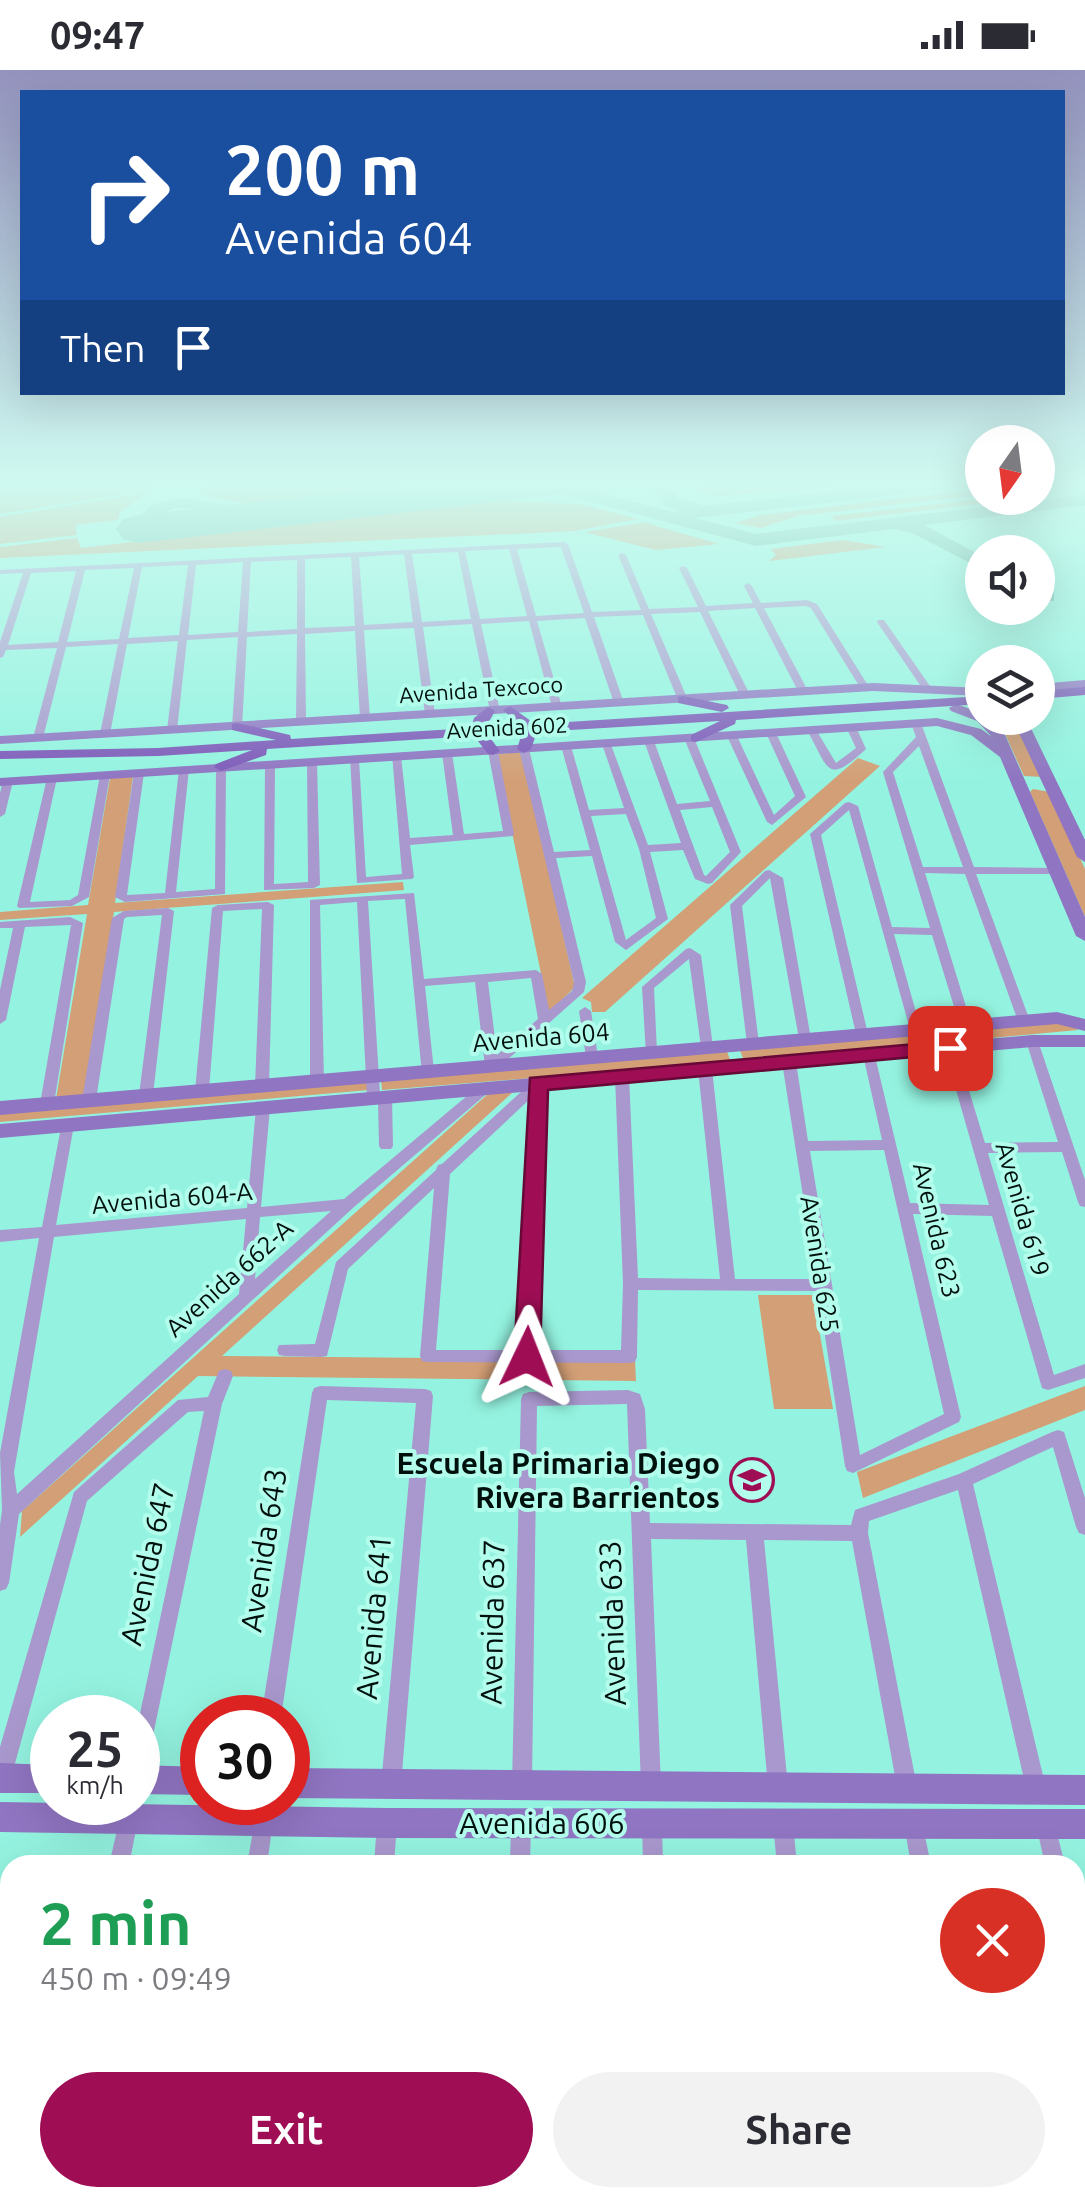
<!DOCTYPE html>
<meta charset="utf-8">
<style>
body{margin:0;font-family:Ubuntu,sans-serif;background:#f2f2f3;color:#2b2b33;height:100vh;display:flex;flex-direction:column;font-size:38px;white-space:nowrap}
*{box-sizing:border-box;margin:0}
p{font-size:32px;color:#7c7c81}
.icon{flex:none;width:55px;height:55px;fill:none;stroke:currentColor;stroke-width:2;stroke-linecap:round;stroke-linejoin:round}
.map{position:relative;flex:1;overflow:hidden}
.side{position:absolute;left:0px;top:1785px;width:1085px;height:352px;display:flex;flex-direction:column;background:#fff;border-radius:30px 30px 0 0;box-shadow:0 10px 40px #0002}
.side>*{flex:none}
.banner{position:absolute;left:20px;top:20px;width:1045px;height:305px;border-radius:0px;box-shadow:0 10px 40px #0002;background:#1a4fa0;color:#fff;overflow:hidden}
.needle{width:65px;rotate:194deg}
.buttons{position:absolute;left:965px;top:355px;display:grid;gap:20px}
.buttons a{display:grid;place-items:center;width:90px;height:90px;border-radius:50%;background:#fff;box-shadow:0 10px 40px #0002;font-size:50px}
.speed{position:absolute;left:30px;top:1625px;display:flex;gap:20px;font-size:50px;font-weight:700;text-align:center}
.speed>*{display:grid;place-content:center;width:130px;height:130px;border-radius:50%;background:#fff;box-shadow:0 10px 40px #0002;line-height:1}
.speed small{font-size:25px;font-weight:400}
.speed .limit{border:15px solid #d22;background:#fff;color:#111}
.pin{position:absolute;display:grid;place-items:center;width:85px;height:85px;color:#fff;margin:-42px;border-radius:20px;box-shadow:0 5px 15px #0006}
.me{position:absolute;width:110px;margin:-55px;rotate:2deg;stroke-linejoin:round;filter:drop-shadow(0 0 8px #0008)}
.turn{display:flex;align-items:center;gap:35px;height:210px;padding:0 40px;font-size:45px}
.turn .icon{width:130px;height:130px;stroke-width:2.5}
.turn b{display:block;font-size:70px;line-height:85px}
.then{display:flex;align-items:center;height:95px;padding:0 40px;background:#0003;gap:20px;font-size:38px}
.round{display:grid;place-items:center;flex:none;width:105px;height:105px;border-radius:52px;background:#f2f2f3}
.head{display:flex;align-items:center;justify-content:space-between;height:170px;padding:0 40px}
h1{font-size:60px;font-weight:600;line-height:75px;color:#1e9e55}
.cta{display:flex;gap:20px;margin-top:auto;padding:20px 40px}
.cta a{flex:1;height:115px;border-radius:60px;background:#9f0d55;color:#fff;font-size:40px;font-weight:600;line-height:115px;text-align:center}
.cta a+a{background:#f2f2f3;color:#2b2b33}
.status{display:flex;justify-content:space-between;align-items:center;height:70px;padding:0 50px;background:#fff;direction:ltr}
.status svg{height:28px;fill:currentColor}
.map>svg:first-child{display:block}
</style>
<div class="status"><b>09:47</b><svg viewBox="0 0 49 12"><path d="M0 12V9h3v3zM5 12V6h3v6zM10 12V3h3v9zM15 12V0h3v12zM26 1h20v11H26zM47 4h2v5h-2z"/></svg></div>
<div class="map">
<svg width="1085" height="2137" viewBox="0 0 1085 2137">
<rect width="100%" height="100%" fill="#94f3e0"/>
<g fill="#d39f76">
<polygon points="0,412 162,412 151,420 0,444"/>
<polygon points="207,412 455,412 253,435 204,426 199,420"/>
<polygon points="708,412 902,412 718,426 695,419"/>
<polygon points="982,418 982,425 797,446 761,458 735,453 761,445"/>
<polygon points="149,422 120,442 118,450 75,455 77,465 0,474 0,447"/>
<polygon points="988,428 1030,428 836,451 831,446"/>
<polygon points="493,430 580,434 638,449 575,461 0,488 0,477 77,468 81,478"/>
<polygon points="646,452 653,455 719,474 656,480 584,462"/>
<polygon points="843,470 886,477 769,491 776,485 771,479"/>
<polygon points="990,648 1017,650 1043,707 1024,706 1002,657"/>
<polygon points="522,682 575,917 549,943 496,684"/>
<polygon points="858,688 880,696 605,942 592,942 591,932 582,928"/>
<polygon points="133,707 115,833 403,812 404,820 114,842 86,1027 56,1029 87,844 0,850 0,842 88,835 110,708"/>
<polygon points="1033,719 1050,722 1085,799 1085,847 1030,722"/>
<polygon points="1060,950 1078,960 744,991 739,978"/>
<polygon points="726,979 731,992 382,1020 381,1009"/>
<polygon points="368,1010 369,1020 0,1052 0,1042"/>
<polygon points="489,1023 512,1023 222,1286 635,1290 636,1311 198,1306 20,1467 22,1441"/>
<polygon points="758,1225 813,1225 833,1339 774,1339"/>
<polygon points="1085,1316 1085,1340 863,1428 857,1402"/>
</g>
<g fill="none" stroke-linecap="round" stroke-linejoin="round">
<g fill="#6cb6a8" fill-rule="evenodd">
<polygon points="559,412 676,443 679,440 666,436 649,412 666,412 678,428 705,436 914,412 971,412 963,417 695,448 756,464 1085,425 1085,435 924,455 982,486 982,499 912,463 894,459 756,476 562,424 502,423 493,418 502,413"/>
<path d="M181,428L243,437H285L294,442C265,464 215,438 181,438C169,438 162,446 151,449L142,444L154,434Z"/>
<polygon points="1038,516 1054,523 1054,531 1038,530"/>
</g>
<polygon fill="#6cb6a8" fill-rule="evenodd" points="435,412 574,412 568,421 553,425 139,473 123,469 116,459 123,449 139,445"/>
<g fill="#a998cd" fill-rule="evenodd">
<path d="M564,472L568,474L592,542L641,540L618,485L622,483L626,485L649,539L698,537L679,498L683,496L687,498L706,536L753,533L744,516L748,513L752,516L761,533L807,530L817,534L869,617L861,619L811,538L806,536L764,538L808,621L803,624L798,621L755,538L708,541L750,625L745,628L740,625L700,542L651,544L688,630L683,633L678,630L643,545L594,547L624,633L619,636L614,633L585,548L537,551L562,637L557,640L552,637L529,551L481,554L500,641L495,644L490,641L472,554L423,557L435,644L430,647L425,644L414,558L364,560L370,649L365,652L360,649L355,561L305,564L306,652L301,655L296,652L297,564L247,567L242,657L237,660L232,657L238,567L187,570L177,660L172,663L167,660L178,571L127,574L110,664L105,667L100,664L118,574L66,577L43,668L38,671L33,668L57,578L6,580L3,587L0,588V572L23,503L0,504V500ZM561,477L584,543L536,546L517,479ZM509,479L527,546L480,549L465,481ZM458,482L471,549L422,552L412,484ZM404,484L413,552L364,555L359,487ZM351,487L355,556L305,558V489ZM297,490V559L247,562L251,492ZM243,492L238,562L188,565L196,495ZM188,495L179,565L128,568L142,497ZM134,498L119,569L67,572L85,500ZM76,501L58,572L8,575L31,503Z"/>
<polygon points="878,550 884,550 932,619 930,621 924,621 877,552"/>
<path d="M916,650L921,653L974,797L1057,798L1063,801L1057,804H976L1030,951L1028,954H1020L1018,951L965,804L925,803L972,956L966,960L960,956L932,865L894,864L921,960L915,964L911,963L849,740L821,765L868,964L862,968L856,964L810,764L845,733L849,732L858,736L892,857L930,858L883,702L916,667L911,653ZM919,676L963,797H923L893,702Z"/>
<path d="M851,654L856,657L866,679C826,716 829,699 807,660L815,658L836,693L856,678L846,657Z"/>
<polygon points="771,660 776,663 806,727 772,755 767,752 727,666 732,663 737,666 774,745 795,726 766,663"/>
<path d="M689,665L694,668L741,782L712,813L708,814L695,809L683,780L650,782L668,849L626,880L615,872L592,786L556,788L586,912L584,922L497,999H487L485,996L475,912L425,916L434,1001L427,1005L422,1004L405,829L368,831L380,1024H390L392,1027L393,1076L391,1079H381L379,1076L378,1031H369L367,1028L357,832L320,835L324,1011L317,1015L310,1011V830L414,823L424,909L536,900L542,904L549,940L572,921L574,912L519,679L524,676L529,679L554,782L590,780L561,676L566,673L571,676L589,740L624,738L602,674L610,672L648,775L681,773L644,671L649,668L654,671L677,734L710,731L684,668ZM712,737L730,782L706,806L704,805L680,740ZM626,744L639,779L656,848L626,870L591,746ZM531,908L538,949L497,985L488,912Z"/>
<polygon points="493,678 498,681 514,764 513,766 410,775 414,807 412,809 357,813 350,687 359,689 366,807 402,804 392,684 401,686 410,768 453,765 442,683 447,680 452,683 464,764 503,761 488,681"/>
<polygon points="312,689 317,692 320,815 314,818 264,820 265,695 270,692 275,695 274,814 308,812 307,692"/>
<polygon points="221,694 226,697 225,824 125,832 115,827 134,703 139,700 144,703 127,825 165,823 179,699 184,696 189,699 176,822 215,819 216,697"/>
<polygon points="105,702 110,705 89,827 72,836 19,838 17,836 47,708 52,705 57,708 30,832 70,830 78,825 100,705"/>
<polygon points="8,708 13,711 5,744 0,747 0,723 3,711"/>
<polygon points="769,800 783,808 811,969 805,973 799,969 770,808 742,836 759,974 753,978 747,974 730,835 765,801"/>
<polygon points="268,832 274,835 269,1016 262,1021 255,1016 262,839 223,841 209,1021 207,1024 197,1024 195,1021 212,838 218,835"/>
<polygon points="168,838 174,841 153,1025 146,1030 139,1025 162,845 127,847 124,849 96,1030 94,1033 84,1033 82,1030 112,848 124,841"/>
<polygon points="70,847 83,853 54,1034 47,1039 40,1034 71,855 25,857 6,950 0,954 0,920 13,858 0,858 0,852"/>
<polygon points="690,878 701,885 713,977 707,981 701,977 689,889 654,918 657,982 651,986 646,985 642,917 686,879"/>
<polygon points="585,937 591,941 598,987 592,991 586,987 579,941"/>
<path d="M1032,967L1038,971L1085,1110V1137L1080,1136L1078,1132L1062,1082L988,1083L1054,1305L1085,1294V1308L1048,1320L1042,1318L992,1146L913,1144L961,1347L959,1352L853,1403L847,1401L845,1396L818,1221L638,1220L637,1287L635,1292L629,1293L428,1292L422,1291L420,1286L434,1118L348,1199L327,1286L321,1287L285,1286L279,1285L277,1280L279,1275L315,1274L336,1192L436,1100L438,1095L442,1094L533,1011H543L545,1014L535,1280H621L623,1214L615,1006L617,1003L622,1002L629,1006L638,1208L720,1209L698,999L705,995L712,999L735,1209H816L782,992L784,989L789,988L796,992L808,1071L882,1070L863,985L869,981L874,982L910,1133L989,1135L944,978L950,974L956,978L985,1073L1058,1072L1026,971ZM531,1028L519,1280H436L450,1104ZM884,1080L944,1344L860,1385L810,1081Z"/>
<path d="M485,1013L492,1018L490,1021L354,1137L19,1444L9,1513L6,1519L0,1521V1455L2,1440L0,1383L39,1168L0,1172V1160L42,1157L62,1052L67,1050L74,1055L56,1155L247,1138L256,1038L263,1033L270,1038L261,1137L344,1129L480,1015ZM331,1141L255,1209L260,1147ZM246,1149L239,1224L17,1424L14,1402L54,1167Z"/>
<polygon points="225,1299 231,1301 233,1306 222,1334 145,1704 138,1707 138,1653 204,1341 188,1342 87,1431 11,1708 8,1715 0,1718 0,1677 74,1422 178,1330 208,1327 219,1301"/>
<polygon points="320,1316 425,1319 431,1321 433,1326 401,1715 398,1722 391,1725 384,1722 381,1715 416,1333 327,1330 281,1648 261,1648 312,1323 314,1318"/>
<polygon points="628,1320 640,1324 645,1339 650,1453 851,1455 855,1440 959,1404 1052,1362 1058,1360 1064,1362 1085,1428 1085,1465 1079,1463 1076,1457 1053,1377 973,1414 1046,1718 1043,1725 1036,1728 1029,1725 1026,1718 958,1420 869,1451 868,1463 917,1717 914,1724 907,1727 900,1724 897,1717 852,1471 764,1470 788,1717 785,1724 778,1727 771,1724 768,1717 746,1470 651,1469 661,1716 658,1723 651,1726 644,1723 641,1716 627,1334 537,1336 532,1714 529,1721 522,1724 515,1721 512,1714 521,1329 523,1324 529,1322"/>
<polygon points="128,1740 135,1743 138,1750 129,1795 109,1795 121,1743"/>
<polygon points="263,1741 270,1744 273,1751 267,1795 247,1795 256,1744"/>
<polygon points="387,1743 394,1746 397,1753 394,1795 374,1795 377,1753 380,1746"/>
<polygon points="521,1743 528,1746 531,1753 530,1795 510,1795 511,1753 514,1746"/>
<polygon points="652,1744 659,1747 662,1754 663,1795 643,1795 642,1754 645,1747"/>
<polygon points="783,1744 790,1747 793,1754 797,1795 777,1795 773,1754 776,1747"/>
<polygon points="914,1744 921,1747 931,1795 911,1795 904,1754 907,1747"/>
<polygon points="1046,1744 1053,1747 1065,1795 1045,1795 1036,1754 1039,1747"/>
<polygon points="1075,1870 1083,1873 1085,1879 1085,1935 1077,1932 1075,1927"/>
<polygon points="0,2107 10,2107 10,2128 18,2128 10,2131 0,2131"/>
<polygon points="40,2128 64,2128 62,2137 38,2137"/>
<polygon points="197,2128 221,2128 220,2137 196,2137"/>
<rect x="342" y="2128" width="24" height="9"/>
<polygon points="499,2128 523,2128 522,2137 498,2137"/>
<rect x="653" y="2128" width="24" height="9"/>
<polygon points="811,2128 835,2128 836,2137 812,2137"/>
<polygon points="965,2128 989,2128 991,2137 967,2137"/>
</g>
<g fill="#9075c2" fill-rule="evenodd">
<polygon points="1085,610 1085,618 1038,622 1038,614"/>
<polygon points="873,613 982,618 982,626 873,621 0,674 0,666"/>
<polygon points="956,634 982,643 982,648 990,648 1002,658 1085,847 1085,871 1076,866 1000,687 971,665 937,656 0,716 0,708 937,648 981,659 992,667 977,651 951,641 949,638"/>
<polygon points="1012,648 1026,648 1085,770 1085,792 1077,787"/>
<polygon points="1057,942 1085,949 1085,961 1057,954 0,1045 0,1031"/>
<polygon points="1032,965 1085,965 1085,977 1032,977 0,1068 0,1054"/>
<polygon points="0,1693 52,1695 52,1723 0,1723"/>
<polygon points="138,1695 202,1697 202,1725 138,1724"/>
<polygon points="288,1698 1085,1705 1085,1735 288,1728"/>
<polygon points="0,1732 387,1738 1085,1739 1085,1769 387,1768 0,1762"/>
</g>
<g fill="#7f5ab9" fill-rule="evenodd">
<polygon points="1085,617 1085,625 1038,629 1038,621"/>
<polygon points="683,626 727,635 729,638 722,642 678,633 678,627"/>
<polygon points="982,626 982,634 736,650 735,654 696,672 691,671 691,665 720,651 537,662 531,679 524,683 517,679 522,663 488,665 500,681 493,685 488,684 474,666 267,679 266,685 221,701 214,697 216,694 252,680 158,686 0,689 0,681 158,678 276,670 232,660 232,654 237,653 290,665 291,669 471,658 474,648 488,637 495,641 486,657 520,655 503,640 510,636 535,654"/>
<polygon points="1016,648 1030,648 1030,650 1023,654"/>
</g>
</g>
<linearGradient id="sky" x2="0" y2="1"><stop stop-color="#9493be"/><stop offset="0.58" stop-color="#cffaf1"/><stop offset="1" stop-color="#cffaf1" stop-opacity="0"/></linearGradient>
<rect width="1085" height="712" fill="url(#sky)"/>
<polygon fill="#9f0d55" stroke="#670837" stroke-width="2.5" points="950,971 957,973 960,978 957,983 548,1020 540,1287 536,1295 527,1298 517,1295 514,1287 530,1008"/>
<defs>
<g id="school-ring" transform="scale(2.25)"><circle r="9.5" fill="#b3fdec" stroke="#9f0d55" stroke-width="1.5"/><path d="M0-5L7-2L0 1L-7-2ZM-4 1L0 2.5L4 1V4Q0 6-4 4Z" fill="#9f0d55"/></g>
</defs>
<g fill-rule="evenodd">
<use href="#school-ring" x="752" y="1410"/>
</g>
<g text-anchor="middle" dominant-baseline="central" stroke-width="8" stroke-linejoin="round" paint-order="stroke">
<g font-size="22" fill="#00100d" stroke="#b3fdec">
<text transform="translate(481 619) rotate(-4)">Avenida Texcoco</text>
<text transform="translate(507 657) rotate(-3)">Avenida 602</text>
</g>
<g font-size="25" fill="#00100d" stroke="#b3fdec">
<text transform="translate(541 967) rotate(-5)">Avenida 604</text>
<text transform="translate(172 1128) rotate(-5)">Avenida 604-A</text>
<text transform="translate(1023 1139) rotate(74)">Avenida 619</text>
<text transform="translate(937 1160) rotate(77)">Avenida 623</text>
<text transform="translate(820 1194) rotate(81)">Avenida 625</text>
<text transform="translate(229 1208) rotate(-42)">Avenida 662-A</text>
</g>
<g font-size="30" font-weight="bold" fill="#00100d" stroke="#b3fdec" text-anchor="end">
<text x="720" y="1393">Escuela Primaria Diego<tspan x="720" dy="34">Rivera Barrientos</tspan></text>
</g>
<g font-size="30" fill="#00100d" stroke="#b3fdec">
<text transform="translate(263 1480) rotate(-81)">Avenida 643</text>
<text transform="translate(147 1494) rotate(-78)">Avenida 647</text>
<text transform="translate(373 1547) rotate(-85)">Avenida 641</text>
<text transform="translate(492 1552) rotate(-89)">Avenida 637</text>
<text transform="translate(612 1553) rotate(-92)">Avenida 633</text>
<text x="542" y="1753">Avenida 606</text>
</g>
</g>
</svg>
<div class="buttons">
<a><svg class="needle" viewBox="-14 -14 28 28"><path d="M0-13l5 13h-10z" fill="#e53935"/><path d="M0 13l5-13h-10z" fill="#7c7c81"/></svg></a>
<a><svg class="icon" aria-label="sound" viewBox="0 0 24 24"><path d="M4 9h4l5-4v14l-5-4H4zM17 9q2 3 0 6"/></svg></a>
<a><svg class="icon" aria-label="layers" viewBox="0 0 24 24"><path d="M12 4l9 5-9 5-9-5zM3 14l9 5 9-5"/></svg></a>
</div>
<div class="speed"><div>25<small>km/h</small></div><div class="limit">30</div></div>
<div class="pin" style="left:950px;top:978px;background:#d93025"><svg class="icon" aria-label="arrive" viewBox="0 0 24 24"><path d="M6 21V4h12l-3 4 3 4H6"/></svg></div>
<svg class="me" style="left:527px;top:1287px" viewBox="-20 -20 40 40"><path d="M0-17L14 15 0 8-14 15z" fill="#9f0d55" stroke="#fff" stroke-width="4"/></svg>
<div class="banner">
<div class="turn"><svg class="icon" aria-label="right" viewBox="0 0 24 24"><path d="M7 20v-9h11M14 6l5 5-5 5"/></svg><div><b>200 m</b>Avenida 604</div></div>
<div class="then">Then<svg class="icon" aria-label="arrive" viewBox="0 0 24 24"><path d="M6 21V4h12l-3 4 3 4H6"/></svg></div>
</div>
<section class="side">
<div class="head"><div><h1>2 min</h1><p>450 m · 09:49</p></div><a class="round" style="background:#d93025;color:#fff"><svg class="icon" aria-label="close" viewBox="0 0 24 24"><path d="M6 6l12 12M18 6L6 18"/></svg></a></div>
<div class="cta"><a>Exit</a><a>Share</a></div>
</section>
</div>
